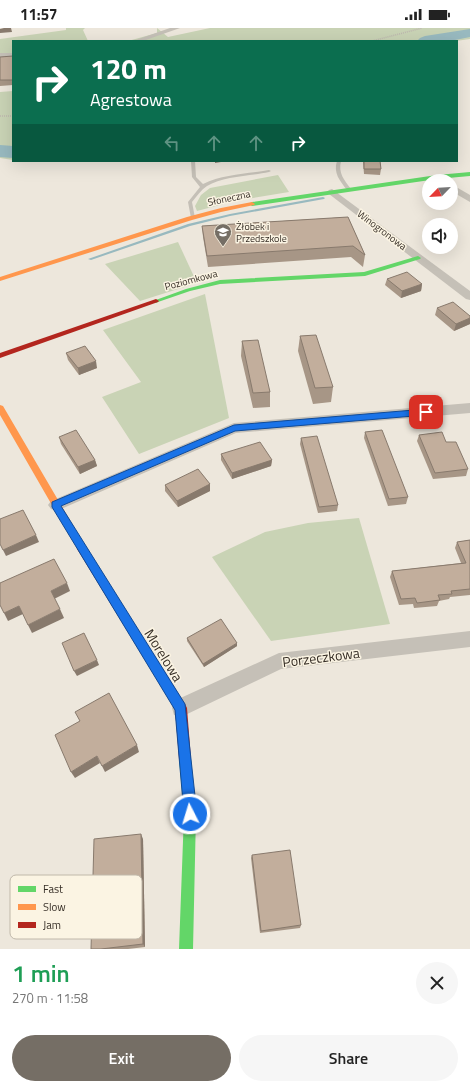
<!DOCTYPE html>
<meta charset="utf-8">
<style>
body{margin:0;font-family:"Titillium Web",sans-serif;background:#f6f6f6;color:#222;height:100vh;display:flex;flex-direction:column;font-size:15px;white-space:nowrap}
*{box-sizing:border-box;margin:0}
p{font-size:13px;color:#767676}
.icon{flex:none;width:22px;height:22px;fill:none;stroke:currentColor;stroke-width:2;stroke-linecap:round;stroke-linejoin:round}
.map{position:relative;height:921px;overflow:hidden}
.sheet{display:flex;flex-direction:column;background:#fff;flex:1}
.sheet>*{flex:none}
.top-card{position:absolute;left:12px;top:12px;width:446px;height:122px;border-radius:0px;box-shadow:0 4px 16px #0002;background:#0b6e4f;color:#fff;overflow:hidden}
.needle{width:26px;rotate:245deg}
.fabs{position:absolute;left:422px;top:146px;display:grid;gap:8px}
.fabs a{display:grid;place-items:center;width:36px;height:36px;border-radius:50%;background:#fff;box-shadow:0 4px 16px #0002;font-size:20px}
.pin{position:absolute;display:grid;place-items:center;width:34px;height:34px;color:#fff;margin:-17px;border-radius:8px;box-shadow:0 2px 6px #0006}
.me{position:absolute;width:44px;margin:-22px;rotate:355deg;stroke-linejoin:round;filter:drop-shadow(0 0 3px #0008)}
.turn{display:flex;align-items:center;gap:14px;height:84px;padding:0 12px;font-size:18px}
.turn .icon{width:52px;height:52px;stroke-width:2.5}
.turn b{display:block;font-size:28px;line-height:34px}
.lanes{display:flex;align-items:center;height:38px;padding:0 12px;background:#0003;justify-content:center;gap:20px;direction:ltr}
.lanes .off{opacity:.35}
.round{display:grid;place-items:center;flex:none;width:42px;height:42px;border-radius:21px;background:#f6f6f6}
.overview{display:flex;align-items:center;justify-content:space-between;height:68px;padding:0 12px}
h1{font-size:24px;font-weight:600;line-height:30px;color:#1e9e55}
.button{display:flex;gap:8px;margin-top:auto;padding:8px 12px}
.button a{flex:1;height:46px;border-radius:24px;background:#756e65;color:#fff;font-size:16px;font-weight:600;line-height:46px;text-align:center}
.button a+a{background:#f6f6f6;color:#222}
.status{display:flex;justify-content:space-between;align-items:center;height:28px;padding:0 20px;background:#fff;direction:ltr}
.status svg{height:11px;fill:currentColor}
.map>svg:first-child{display:block}
</style>
<div class="status"><b>11:57</b><svg viewBox="0 0 49 12"><path d="M0 12V9h3v3zM5 12V6h3v6zM10 12V3h3v9zM15 12V0h3v12zM26 1h20v11H26zM47 4h2v5h-2z"/></svg></div>
<div class="map">
<svg width="470" height="921" viewBox="0 0 470 921">
<rect width="100%" height="100%" fill="#ede7dc"/>
<g fill="#c9d3b5">
<polygon points="66,0 85,0 83,2 88,13 13,13 13,29 0,29 0,11 66,2"/>
<polygon points="157,0 168,9 210,0 470,0 470,11 456,13 128,13 157,5"/>
<polygon points="13,63 13,132 0,130 0,64"/>
<polygon points="278,147 289,164 235,173 197,183 195,178 201,167 210,160"/>
<polygon points="178,214 197,255 140,273 105,236"/>
<polygon points="205,266 229,390 139,426 102,369 141,354 103,302"/>
<polygon points="359,490 390,596 271,613 212,529 265,504 308,495"/>
</g>
<g fill="none" stroke-linecap="round" stroke-linejoin="round">
<polygon fill="#98b9bf" fill-rule="evenodd" points="323,169 325,170 324,171 230,188 190,198 91,232 88,231 188,196 230,186"/>
<g fill="#98b9bf" fill-rule="evenodd">
<polygon points="470,1 470,9 450,13 417,13 420,10 425,8"/>
<polygon points="0,117 13,118 13,130 0,129"/>
</g>
<g stroke="#beb8af" stroke-width="1.5" stroke-dasharray="1 1" stroke-linecap="butt">
<polyline points="372,13 422,0"/>
<polyline points="0,88 13,88"/>
</g>
<g fill="#c5c0b7" fill-rule="evenodd">
<path d="M191,133H195L196,149L203,156C223,146 247,146 269,142L271,143L269,144C251,148 223,148 207,158C201,162 197,168 192,174L195,190L193,191L191,190L188,174L200,159L192,149Z"/>
<path d="M337,133H341C338,145 344,152 351,161V162H347C340,153 333,145 337,133Z"/>
</g>
<g fill="#c5c0b7" fill-rule="evenodd">
<polygon points="170,0 180,0 143,13 133,13"/>
<rect x="0" y="25" width="13" height="4"/>
<polygon points="451,156 470,167 470,174 451,163"/>
<polygon points="332,161 470,263 470,272 466,271 329,166 327,164 329,162"/>
<polygon points="470,375 470,385 236,405 61,481 56,483 51,481 48,477 51,473 234,395"/>
<polygon points="470,603 470,619 281,641 181,689 174,687 172,680 174,673 279,625"/>
</g>
<g fill="#63d668" fill-rule="evenodd">
<polygon points="470,144 470,148 437,151 252,178 249,176 252,174 437,147"/>
<polygon points="418,228 421,230 420,231 365,248 220,256 190,263 158,274 156,275 153,273 186,261 220,252 364,244"/>
<polygon points="185,725 189,727 191,731 196,786 193,921 179,921 184,786 179,731 181,727"/>
</g>
<g fill="#ff974d" fill-rule="evenodd">
<polygon points="252,174 255,176 254,177 221,184 192,192 0,253 0,249 187,189 221,180"/>
<polygon points="0,377 3,378 85,518 87,521 85,524 82,525 79,524 0,387"/>
</g>
<g fill="#b3261e" fill-rule="evenodd">
<polygon points="156,271 159,273 158,274 0,330 0,325"/>
<polygon points="82,517 85,518 185,676 187,680 191,731 189,735 185,737 181,735 179,731 175,681 79,524 77,521 79,518"/>
</g>
</g>
<g fill="#a79686">
<polygon points="13,28 13,57 0,58 0,29"/>
<polygon points="363,133 380,133 381,141 380,147 364,146"/>
<polygon points="348,189 365,227 363,239 351,229 208,239 203,209 202,198"/>
<polygon points="387,251 422,256 421,263 401,270 385,257"/>
<polygon points="437,280 470,288 470,296 454,303 435,287"/>
<polygon points="300,308 333,359 331,374 313,376 298,323"/>
<polygon points="242,313 270,364 270,379 253,380 241,328"/>
<polygon points="66,325 97,340 79,347 68,332"/>
<polygon points="365,404 408,469 406,476 388,478 364,410"/>
<polygon points="419,407 446,414 468,441 466,448 433,451 417,413"/>
<polygon points="59,409 95,432 97,438 80,446 61,416"/>
<polygon points="301,410 338,477 337,483 318,485 300,416"/>
<polygon points="221,426 272,432 271,438 232,451 221,432"/>
<polygon points="210,456 210,463 178,479 165,463 165,457"/>
<polygon points="470,512 470,567 450,569 449,571 439,573 437,578 414,580 413,576 399,577 390,549 392,543 461,535 455,520 457,514"/>
<polygon points="187,610 237,618 204,639 187,613"/>
<polygon points="143,811 145,919 128,921 91,921"/>
<polygon points="252,827 301,897 300,900 260,905 251,830"/>
</g>
<g fill="#887a6d">
<polygon points="4,0 11,0 12,4 0,5 0,1"/>
<polygon points="215,133 227,133 215,135"/>
<polygon points="422,256 421,263 401,270 402,263"/>
<polygon points="470,290 470,296 454,303 456,296"/>
<polygon points="96,333 97,340 79,347 78,340"/>
<polygon points="95,432 97,438 80,446 78,439"/>
<polygon points="272,432 271,438 232,451 232,445"/>
<polygon points="210,456 210,463 178,479 177,473"/>
<polygon points="36,507 39,514 6,528 3,522"/>
<polygon points="67,555 70,563 54,571 51,563"/>
<polygon points="19,578 23,586 8,593 4,585"/>
<polygon points="60,581 64,590 32,605 28,597"/>
<polygon points="237,615 237,618 204,639 203,636"/>
<polygon points="97,632 99,637 77,648 74,643"/>
<polygon points="137,717 139,724 105,744 102,738"/>
<polygon points="97,728 100,735 75,750 71,744"/>
<polygon points="141,806 143,811 145,919 143,916"/>
</g>
<g fill="#c2ae9c" stroke="#887a6d">
<polygon points="13,28 13,52 0,52 0,29"/>
<polygon points="364,133 380,133 381,141 364,141"/>
<polygon points="348,189 365,227 353,218 207,228 202,198"/>
<polygon points="407,244 422,256 402,263 387,251"/>
<polygon points="453,274 470,288 470,290 456,296 437,280"/>
<polygon points="316,307 333,359 315,360 300,308"/>
<polygon points="258,312 270,364 253,365 242,313"/>
<polygon points="85,318 96,333 78,340 66,325"/>
<polygon points="76,402 95,432 78,439 59,409"/>
<polygon points="382,402 408,469 389,471 365,404"/>
<polygon points="442,404 446,414 456,414 468,441 435,445 419,407"/>
<polygon points="317,408 338,477 319,479 301,410"/>
<polygon points="260,414 272,432 232,445 221,426"/>
<polygon points="198,441 210,456 177,473 165,457"/>
<polygon points="23,482 36,507 3,522 0,516 0,491"/>
<polygon points="470,512 470,561 451,563 452,566 438,567 440,572 417,575 415,570 401,571 392,543 466,535 457,514"/>
<polygon points="54,531 67,555 51,563 60,581 28,597 19,578 4,585 0,577 0,555"/>
<polygon points="221,591 237,615 203,636 187,610"/>
<polygon points="84,605 97,632 74,643 62,615"/>
<polygon points="109,665 137,717 102,738 97,728 71,744 55,707 80,693 75,684"/>
<polygon points="141,806 143,916 101,921 91,921 94,811"/>
<polygon points="290,822 301,897 261,903 252,827"/>
</g>
<polygon fill="#1a73e8" stroke="#114b97" points="426,381 430,384 426,387 235,403 61,478 185,676 197,786 195,791 190,793 186,791 184,786 175,682 52,479 52,474 234,397"/>
<defs>
<g id="school-pin" transform="scale(0.9)"><path d="M0 17L-7.5 6A9.5 9.5 0 1 1 7.5 6Z" fill="#756e65" stroke="#fbf4e3"/><path d="M0-5L7-2L0 1L-7-2ZM-4 1L0 2.5L4 1V4Q0 6-4 4Z" fill="#fff"/></g>
</defs>
<g fill-rule="evenodd">
<use href="#school-pin" x="223" y="204"/>
</g>
<g text-anchor="middle" dominant-baseline="central" stroke-width="3" stroke-linejoin="round" paint-order="stroke">
<g font-size="10" fill="#352d25" stroke="#fbf4e3">
<text transform="translate(229 170) rotate(-12)">Słoneczna</text>
<text transform="translate(382 202) rotate(37)">Winogronowa</text>
<text transform="translate(191 252) rotate(-15)">Poziomkowa</text>
</g>
<g font-size="10" fill="#352d25" stroke="#fbf4e3" text-anchor="start">
<text x="236" y="198">Żłobek i<tspan x="236" dy="12">Przedszkole</tspan></text>
</g>
<g font-size="14" fill="#352d25" stroke="#fbf4e3">
<text transform="translate(164 627) rotate(58)">Morelowa</text>
<text transform="translate(321 629) rotate(-7)">Porzeczkowa</text>
</g>
</g>
<rect x="10" y="847" width="132" height="64" rx="6" fill="#fbf4e3" stroke="#c0b8aa" stroke-width="1"/>
<rect x="18" y="858" width="18" height="6" fill="#63d668"/>
<rect x="18" y="876" width="18" height="6" fill="#ff974d"/>
<rect x="18" y="894" width="18" height="6" fill="#b3261e"/>
<g font-size="11" fill="#352d25">
<text x="43" y="865">Fast</text>
<text x="43" y="883">Slow</text>
<text x="43" y="901">Jam</text>
</g>
</svg>
<div class="fabs">
<a><svg class="needle" viewBox="-14 -14 28 28"><path d="M0-13l5 13h-10z" fill="#e53935"/><path d="M0 13l5-13h-10z" fill="#767676"/></svg></a>
<a><svg class="icon" aria-label="sound" viewBox="0 0 24 24"><path d="M4 9h4l5-4v14l-5-4H4zM17 9q2 3 0 6"/></svg></a>
</div>
<div class="pin" style="left:426px;top:384px;background:#d93025"><svg class="icon" aria-label="arrive" viewBox="0 0 24 24"><path d="M6 21V4h12l-3 4 3 4H6"/></svg></div>
<svg class="me" style="left:190px;top:786px" viewBox="-20 -20 40 40"><circle r="17" fill="#1a73e8" stroke="#fff" stroke-width="3"/><path d="M0-11L8 9 0 5-8 9z" fill="#fff"/></svg>
<div class="top-card">
<div class="turn"><svg class="icon" aria-label="right" viewBox="0 0 24 24"><path d="M7 20v-9h11M14 6l5 5-5 5"/></svg><div><b>120 m</b>Agrestowa</div></div>
<div class="lanes"><svg class="icon off" aria-label="left" viewBox="0 0 24 24"><path d="M17 20v-9H6M10 6l-5 5 5 5"/></svg><svg class="icon off" aria-label="ahead" viewBox="0 0 24 24"><path d="M12 20V5M6 11l6-6 6 6"/></svg><svg class="icon off" aria-label="ahead" viewBox="0 0 24 24"><path d="M12 20V5M6 11l6-6 6 6"/></svg><svg class="icon" aria-label="right" viewBox="0 0 24 24"><path d="M7 20v-9h11M14 6l5 5-5 5"/></svg></div>
</div>
</div>
<section class="sheet">
<div class="overview"><div><h1>1 min</h1><p>270 m · 11:58</p></div><a class="round"><svg class="icon" aria-label="close" viewBox="0 0 24 24"><path d="M6 6l12 12M18 6L6 18"/></svg></a></div>
<div class="button"><a>Exit</a><a>Share</a></div>
</section>
